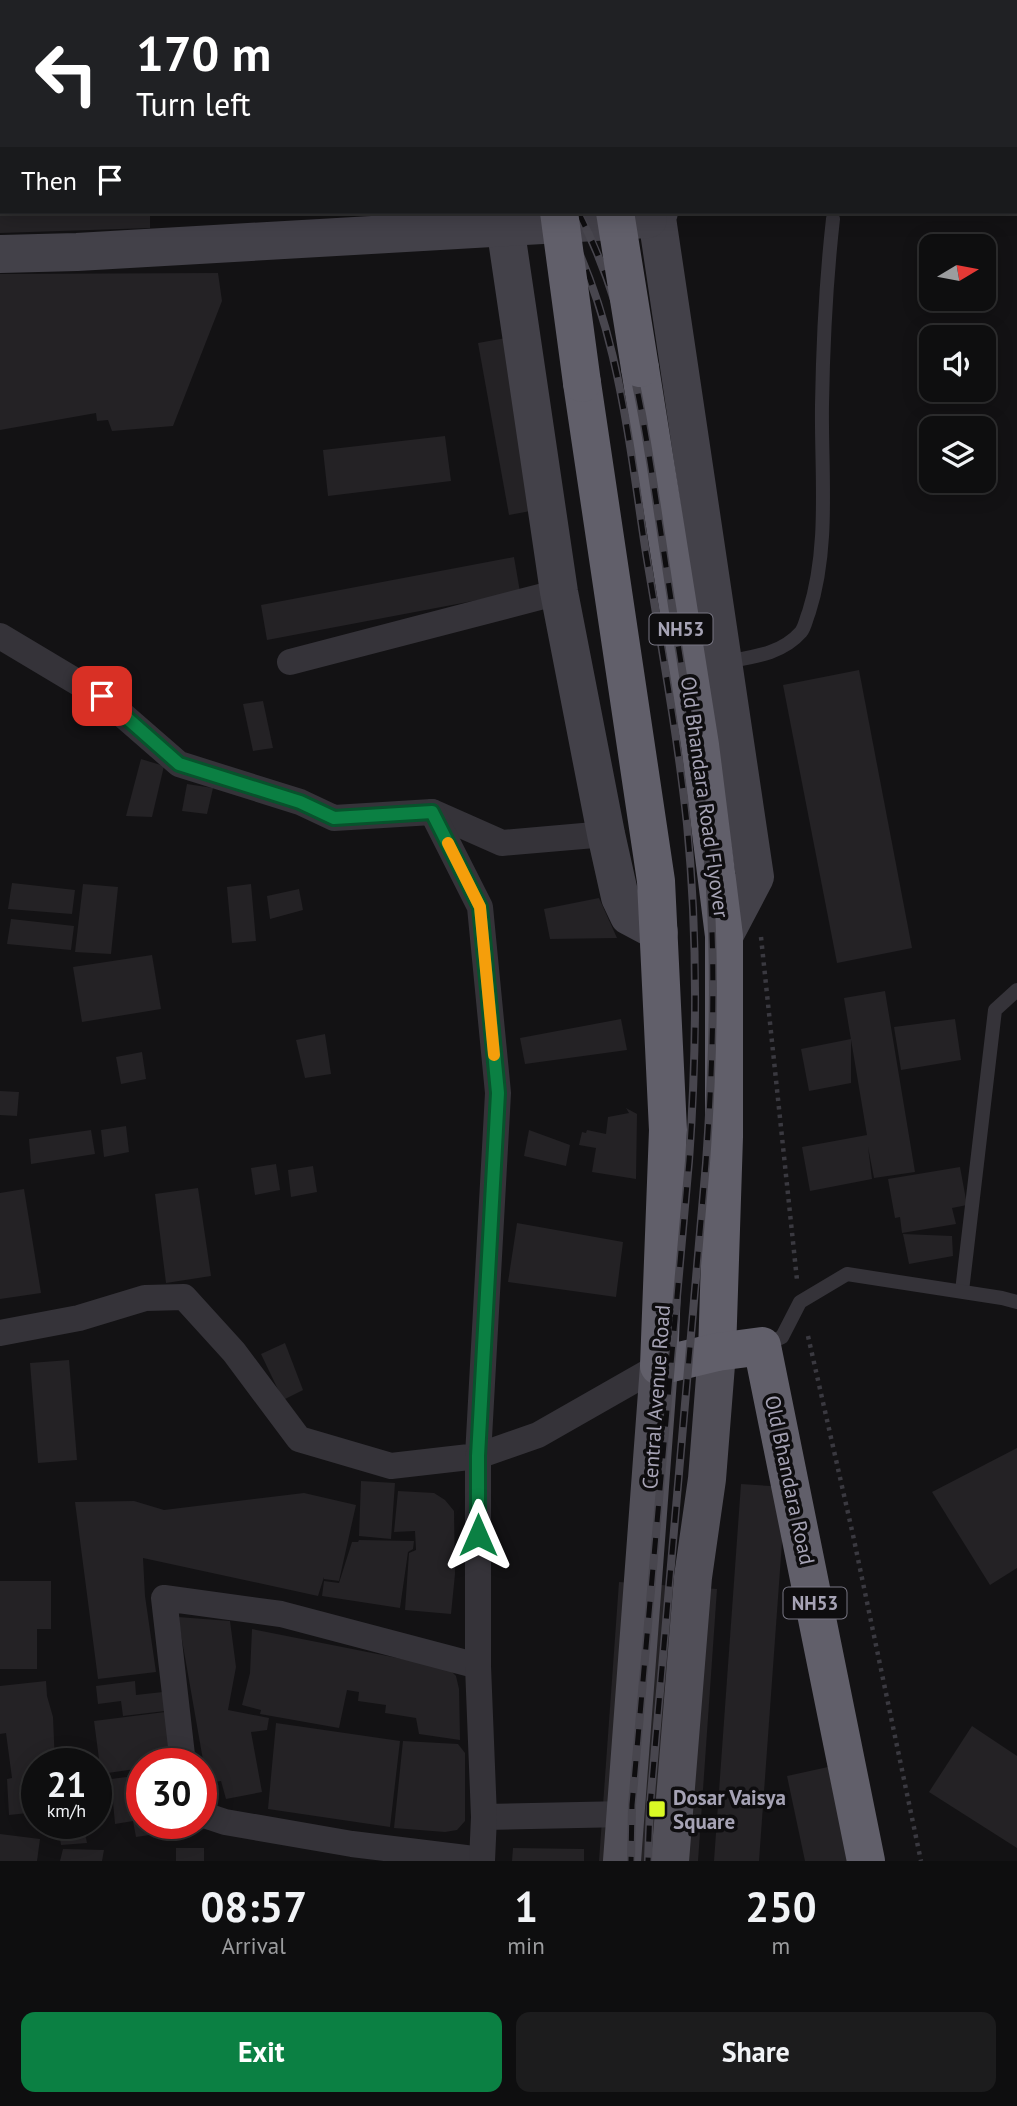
<!DOCTYPE html>
<style>
body{margin:0;font-family:"PT Sans",sans-serif;background:#1c1c1d;color:#f1f3f6;height:100vh;display:flex;flex-direction:column;font-size:26px;white-space:nowrap}
*{box-sizing:border-box;margin:0}
p{font-size:23px;color:#9b9c9e}
.icon{flex:none;width:38px;height:38px;fill:none;stroke:currentColor;stroke-width:2;stroke-linecap:round;stroke-linejoin:round}
.map{position:relative;height:1861px;overflow:hidden}
.side{display:flex;flex-direction:column;background:#0e0e0f;flex:1}
.side>*{flex:none}
.banner{position:absolute;left:0px;top:0px;width:1018px;height:214px;box-shadow:0 4px 18px #0003,0 0 0 2px #2e2e2f;background:#202124;color:#fff;overflow:hidden}
.needle{width:46px;rotate:80deg}
.tools{position:absolute;left:919px;top:234px;display:grid;gap:14px}
.tools a{display:grid;place-items:center;width:77px;height:77px;border-radius:14px;background:#0e0e0f;box-shadow:0 4px 18px #0003,0 0 0 2px #2e2e2f;font-size:35px}
.speed{position:absolute;left:21px;top:1748px;display:flex;gap:14px;font-size:35px;font-weight:700;text-align:center}
.speed>*{display:grid;place-content:center;width:91px;height:91px;border-radius:50%;background:#0e0e0f;box-shadow:0 4px 18px #0003,0 0 0 2px #2e2e2f;line-height:1}
.speed small{font-size:18px;font-weight:400}
.speed .limit{border:10px solid #d22;background:#fff;color:#111}
.pin{position:absolute;display:grid;place-items:center;width:60px;height:60px;color:#fff;margin:-30px;border-radius:14px;box-shadow:0 4px 10px #0006}
.me{position:absolute;width:77px;margin:-38px;rotate:0deg;stroke-linejoin:round;filter:drop-shadow(0 0 5px #0008)}
.turn{display:flex;align-items:center;gap:24px;height:147px;padding:0 21px;font-size:32px}
.turn .icon{width:91px;height:91px;stroke-width:2.5}
.turn b{display:block;font-size:49px;line-height:60px}
.then{display:flex;align-items:center;height:66px;padding:0 21px;background:#0003;gap:14px;font-size:26px}
.eta{display:flex;justify-content:space-evenly;align-items:center;height:119px;text-align:center}
.eta b{font-size:42px;font-weight:800;line-height:49px}
.action{display:flex;gap:14px;margin-top:auto;padding:14px 21px}
.action a{flex:1;height:80px;border-radius:14px;background:#0b8043;color:#fff;font-size:28px;font-weight:800;line-height:80px;text-align:center}
.action a+a{background:#1c1c1d;color:#f1f3f6}
.map>svg:first-child{display:block}
</style>
<div class="map">
<svg width="1017" height="1861" viewBox="0 0 1017 1861">
<rect width="100%" height="100%" fill="#131214"/>
<g fill="#242225">
<polygon points="0,212 150,212 150,228 0,233"/>
<polygon points="218,273 222,301 173,426 112,431 108,420 97,421 96,413 0,430 0,274"/>
<polygon points="511,337 536,510 509,515 478,343"/>
<polygon points="445,436 451,481 328,496 323,450"/>
<polygon points="514,557 520,592 267,640 261,605"/>
<polygon points="859,670 912,948 837,963 783,685"/>
<polygon points="263,701 273,748 253,751 243,704"/>
<polygon points="141,759 164,766 152,817 126,816"/>
<polygon points="187,784 213,788 207,814 182,811"/>
<polygon points="12,883 75,890 72,914 8,909"/>
<polygon points="83,884 118,887 111,954 75,952"/>
<polygon points="251,884 256,941 232,943 227,887"/>
<polygon points="299,889 303,910 270,919 267,896"/>
<polygon points="599,898 617,938 550,939 544,909"/>
<polygon points="11,919 74,926 71,950 7,944"/>
<polygon points="152,955 161,1009 82,1022 73,967"/>
<polygon points="885,991 915,1172 874,1178 868,1147 872,1179 810,1191 802,1147 867,1135 844,998"/>
<polygon points="621,1019 627,1050 525,1064 520,1038"/>
<polygon points="955,1019 961,1060 901,1070 894,1027"/>
<polygon points="325,1034 331,1074 305,1078 296,1040"/>
<polygon points="851,1039 851,1083 809,1091 801,1049"/>
<polygon points="142,1052 146,1079 121,1084 116,1057"/>
<polygon points="0,1091 19,1092 17,1116 0,1115"/>
<polygon points="626,1108 637,1114 636,1179 592,1172 596,1148 579,1145 582,1132 586,1133 587,1130 606,1134 608,1117 629,1113"/>
<polygon points="126,1126 129,1152 104,1157 101,1130"/>
<polygon points="91,1130 95,1154 31,1164 29,1139"/>
<polygon points="529,1130 570,1145 566,1166 524,1156"/>
<polygon points="276,1164 280,1190 255,1195 251,1168"/>
<polygon points="313,1166 317,1192 291,1197 288,1170"/>
<polygon points="960,1167 967,1205 952,1208 956,1224 902,1233 900,1217 895,1218 888,1179"/>
<polygon points="198,1188 211,1276 166,1283 155,1194"/>
<polygon points="24,1189 41,1293 0,1299 0,1193"/>
<polygon points="517,1223 623,1242 616,1297 508,1282"/>
<polygon points="903,1234 952,1236 953,1256 909,1264"/>
<polygon points="285,1343 303,1390 283,1400 261,1354"/>
<polygon points="69,1360 77,1460 38,1463 30,1363"/>
<polygon points="1017,1448 1017,1568 990,1585 932,1492"/>
<polygon points="361,1481 395,1483 391,1539 359,1536"/>
<polygon points="741,1484 786,1487 759,1861 714,1861"/>
<polygon points="398,1491 434,1493 445,1500 454,1511 455,1574 451,1614 405,1610 409,1553 416,1550 415,1531 394,1532"/>
<polygon points="304,1493 356,1505 339,1581 324,1579 324,1577 318,1596 143,1558 145,1596 156,1672 98,1679 75,1502 134,1501 164,1510"/>
<polygon points="359,1540 414,1541 413,1549 408,1552 400,1608 322,1596 324,1581 339,1583 352,1542 358,1542"/>
<polygon points="0,1581 51,1581 51,1629 37,1629 37,1669 0,1669"/>
<polygon points="619,1582 717,1589 698,1861 599,1861"/>
<polygon points="178,1617 230,1621 236,1667 228,1710 269,1718 267,1730 251,1732 262,1792 226,1799 221,1781 207,1783"/>
<polygon points="252,1629 448,1668 456,1676 459,1689 460,1740 419,1734 416,1718 385,1713 386,1705 358,1701 359,1692 347,1690 339,1728 260,1714 261,1710 242,1705 250,1673"/>
<polygon points="46,1681 47,1696 53,1717 55,1764 37,1764 37,1812 9,1815 7,1779 12,1778 6,1733 0,1734 0,1686"/>
<polygon points="135,1681 136,1695 163,1692 165,1711 123,1716 121,1701 98,1704 96,1686"/>
<polygon points="165,1712 172,1764 142,1764 142,1768 101,1774 94,1721"/>
<polygon points="276,1723 400,1741 390,1827 268,1809"/>
<polygon points="972,1726 1017,1756 1017,1848 929,1792"/>
<polygon points="403,1741 458,1744 465,1753 465,1821 457,1830 445,1832 394,1828"/>
<polygon points="828,1767 848,1861 805,1861 787,1776"/>
<polygon points="142,1775 142,1824 176,1824 177,1831 136,1837 133,1821 115,1824 111,1779"/>
<polygon points="83,1824 87,1843 61,1845 58,1825"/>
<polygon points="0,1834 40,1839 37,1861 0,1861"/>
<rect x="176" y="1848" width="28" height="13"/>
<polygon points="513,1848 584,1849 584,1861 512,1861"/>
<polygon points="63,1849 104,1850 102,1861 60,1861"/>
</g>
<g fill="none" stroke-linecap="round" stroke-linejoin="round">
<g stroke="#3a3940" stroke-width="4.5" stroke-dasharray="3.5 5" stroke-linecap="butt">
<polyline points="761,937 797,1280"/>
<polyline points="808,1336 853,1535 921,1861"/>
</g>
<g stroke="#353339" stroke-width="14">
<path d="M723,662C751,657 781,655 801,632C805,627 806,619 809,612C830,546 821,473 822,405C823,343 826,281 833,219"/>
<polyline points="962,1291 995,1010 1017,990"/>
<polyline points="762,1346 782,1337 800,1302 847,1274 1002,1298 1017,1302"/>
</g>
<g stroke="#353339" stroke-width="26">
<polyline points="0,636 102,697 179,764 300,802 334,818 432,812 502,843 606,834"/>
<polyline points="290,662 559,592"/>
<polyline points="0,1333 79,1318 145,1298 184,1297 234,1352 299,1439 391,1466 478,1456 498,1093 480,907 432,812"/>
<polyline points="183,1764 164,1598 281,1614 478,1666"/>
<polyline points="201,1814 225,1822 352,1844 482,1860"/>
<polyline points="484,1817 626,1814"/>
<polyline points="482,1861 484,1817 478,1666 478,1456 538,1435 659,1366"/>
</g>
<g stroke="#434149" stroke-width="38">
<polyline points="479,0 479,2"/>
<polyline points="725,2 725,0"/>
<polyline points="503,212 559,592 606,834 620,897 629,916 659,932"/>
<polyline points="659,212 657,218 755,877 724,936"/>
<polyline points="0,254 77,252 648,219"/>
</g>
<g stroke="#514f58" stroke-width="38">
<polyline points="622,1861 659,1366"/>
<polyline points="670,1861 693,1577 707,1479 717,1352"/>
</g>
<g stroke="#615f6a" stroke-width="38">
<polyline points="531,0 531,2"/>
<polyline points="581,0 581,2"/>
<polyline points="640,368 700,745 724,936 724,1137 717,1352"/>
<polyline points="582,383 656,881 668,1130 659,1366 717,1352 762,1346 866,1861"/>
</g>
<g stroke="#48464e" stroke-width="8">
<g id="rail">
<polyline points="351,0 354,2"/>
<polyline points="385,0 388,2"/>
<path d="M559,212C616,313 628,434 645,547C660,639 677,731 687,824C698,937 697,1049 689,1161L632,1805L631,1861"/>
<path d="M578,212C633,318 646,437 664,553C677,642 693,731 704,820C717,934 714,1049 706,1163L650,1806L648,1861"/>
</g>
</g>
<use href="#rail" stroke="#0e0d0f" stroke-width="5" stroke-dasharray="16" stroke-linecap="butt"/>
<g stroke="#615f6a" stroke-width="38">
<polyline points="559,212 582,383"/>
<polyline points="615,212 640,368"/>
</g>
</g>
<g fill="none" stroke-linecap="round" stroke-linejoin="round">
<g stroke="#07532c" stroke-width="18">
<polyline id="route" points="102,696 179,764 300,802 334,818 432,812 480,907 498,1093 478,1456 478,1535"/>
</g>
<use href="#route" stroke="#0b8043" stroke-width="12"/>
<polyline stroke="#f59e0b" stroke-width="12" points="448,843 480,907 494,1055"/>
</g>
<rect fill="#daf925" stroke="#0e0d0f" stroke-width="2.5" x="648" y="1800" width="18" height="18" rx="3.5"/>
<g text-anchor="middle" dominant-baseline="central" stroke-width="7" stroke-linejoin="round" paint-order="stroke">
<g fill="#0e0d0f" stroke="#787683" stroke-width="2">
<rect x="649.5" y="613.5" width="63" height="31" rx="5"/>
<rect x="783.5" y="1587.5" width="63" height="31" rx="5"/>
</g>
<g font-size="19" font-weight="bold" fill="#a6a3b5">
<text x="681" y="629">NH53</text>
<text x="815" y="1603">NH53</text>
</g>
<g font-size="21" fill="#a6a3b5" stroke="#0e0d0f">
<text transform="translate(705 797) rotate(82)">Old Bhandara Road Flyover</text>
<text transform="translate(656 1397) rotate(-86)">Central Avenue Road</text>
<text transform="translate(790 1480) rotate(78)">Old Bhandara Road</text>
</g>
<g font-size="21" font-weight="bold" fill="#a6a3b5" stroke="#0e0d0f" text-anchor="start">
<text x="673" y="1797">Dosar Vaisya<tspan x="673" dy="24">Square</tspan></text>
</g>
</g>
</svg>
<div class="tools">
<a><svg class="needle" viewBox="-14 -14 28 28"><path d="M0-13l5 13h-10z" fill="#e53935"/><path d="M0 13l5-13h-10z" fill="#9b9c9e"/></svg></a>
<a><svg class="icon" aria-label="sound" viewBox="0 0 24 24"><path d="M4 9h4l5-4v14l-5-4H4zM17 9q2 3 0 6"/></svg></a>
<a><svg class="icon" aria-label="layers" viewBox="0 0 24 24"><path d="M12 4l9 5-9 5-9-5zM3 14l9 5 9-5"/></svg></a>
</div>
<div class="speed"><div>21<small>km/h</small></div><div class="limit">30</div></div>
<div class="pin" style="left:102px;top:696px;background:#d93025"><svg class="icon" aria-label="arrive" viewBox="0 0 24 24"><path d="M6 21V4h12l-3 4 3 4H6"/></svg></div>
<svg class="me" style="left:478px;top:1535px" viewBox="-20 -20 40 40"><path d="M0-17L14 15 0 8-14 15z" fill="#0b8043" stroke="#fff" stroke-width="4"/></svg>
<div class="banner">
<div class="turn"><svg class="icon" aria-label="left" viewBox="0 0 24 24"><path d="M17 20v-9H6M10 6l-5 5 5 5"/></svg><div><b>170 m</b>Turn left</div></div>
<div class="then">Then<svg class="icon" aria-label="arrive" viewBox="0 0 24 24"><path d="M6 21V4h12l-3 4 3 4H6"/></svg></div>
</div>
</div>
<section class="side">
<div class="eta">
<div><b>08:57</b><p>Arrival</p></div>
<div><b>1</b><p>min</p></div>
<div><b>250</b><p>m</p></div>
</div>
<div class="action"><a>Exit</a><a>Share</a></div>
</section>
